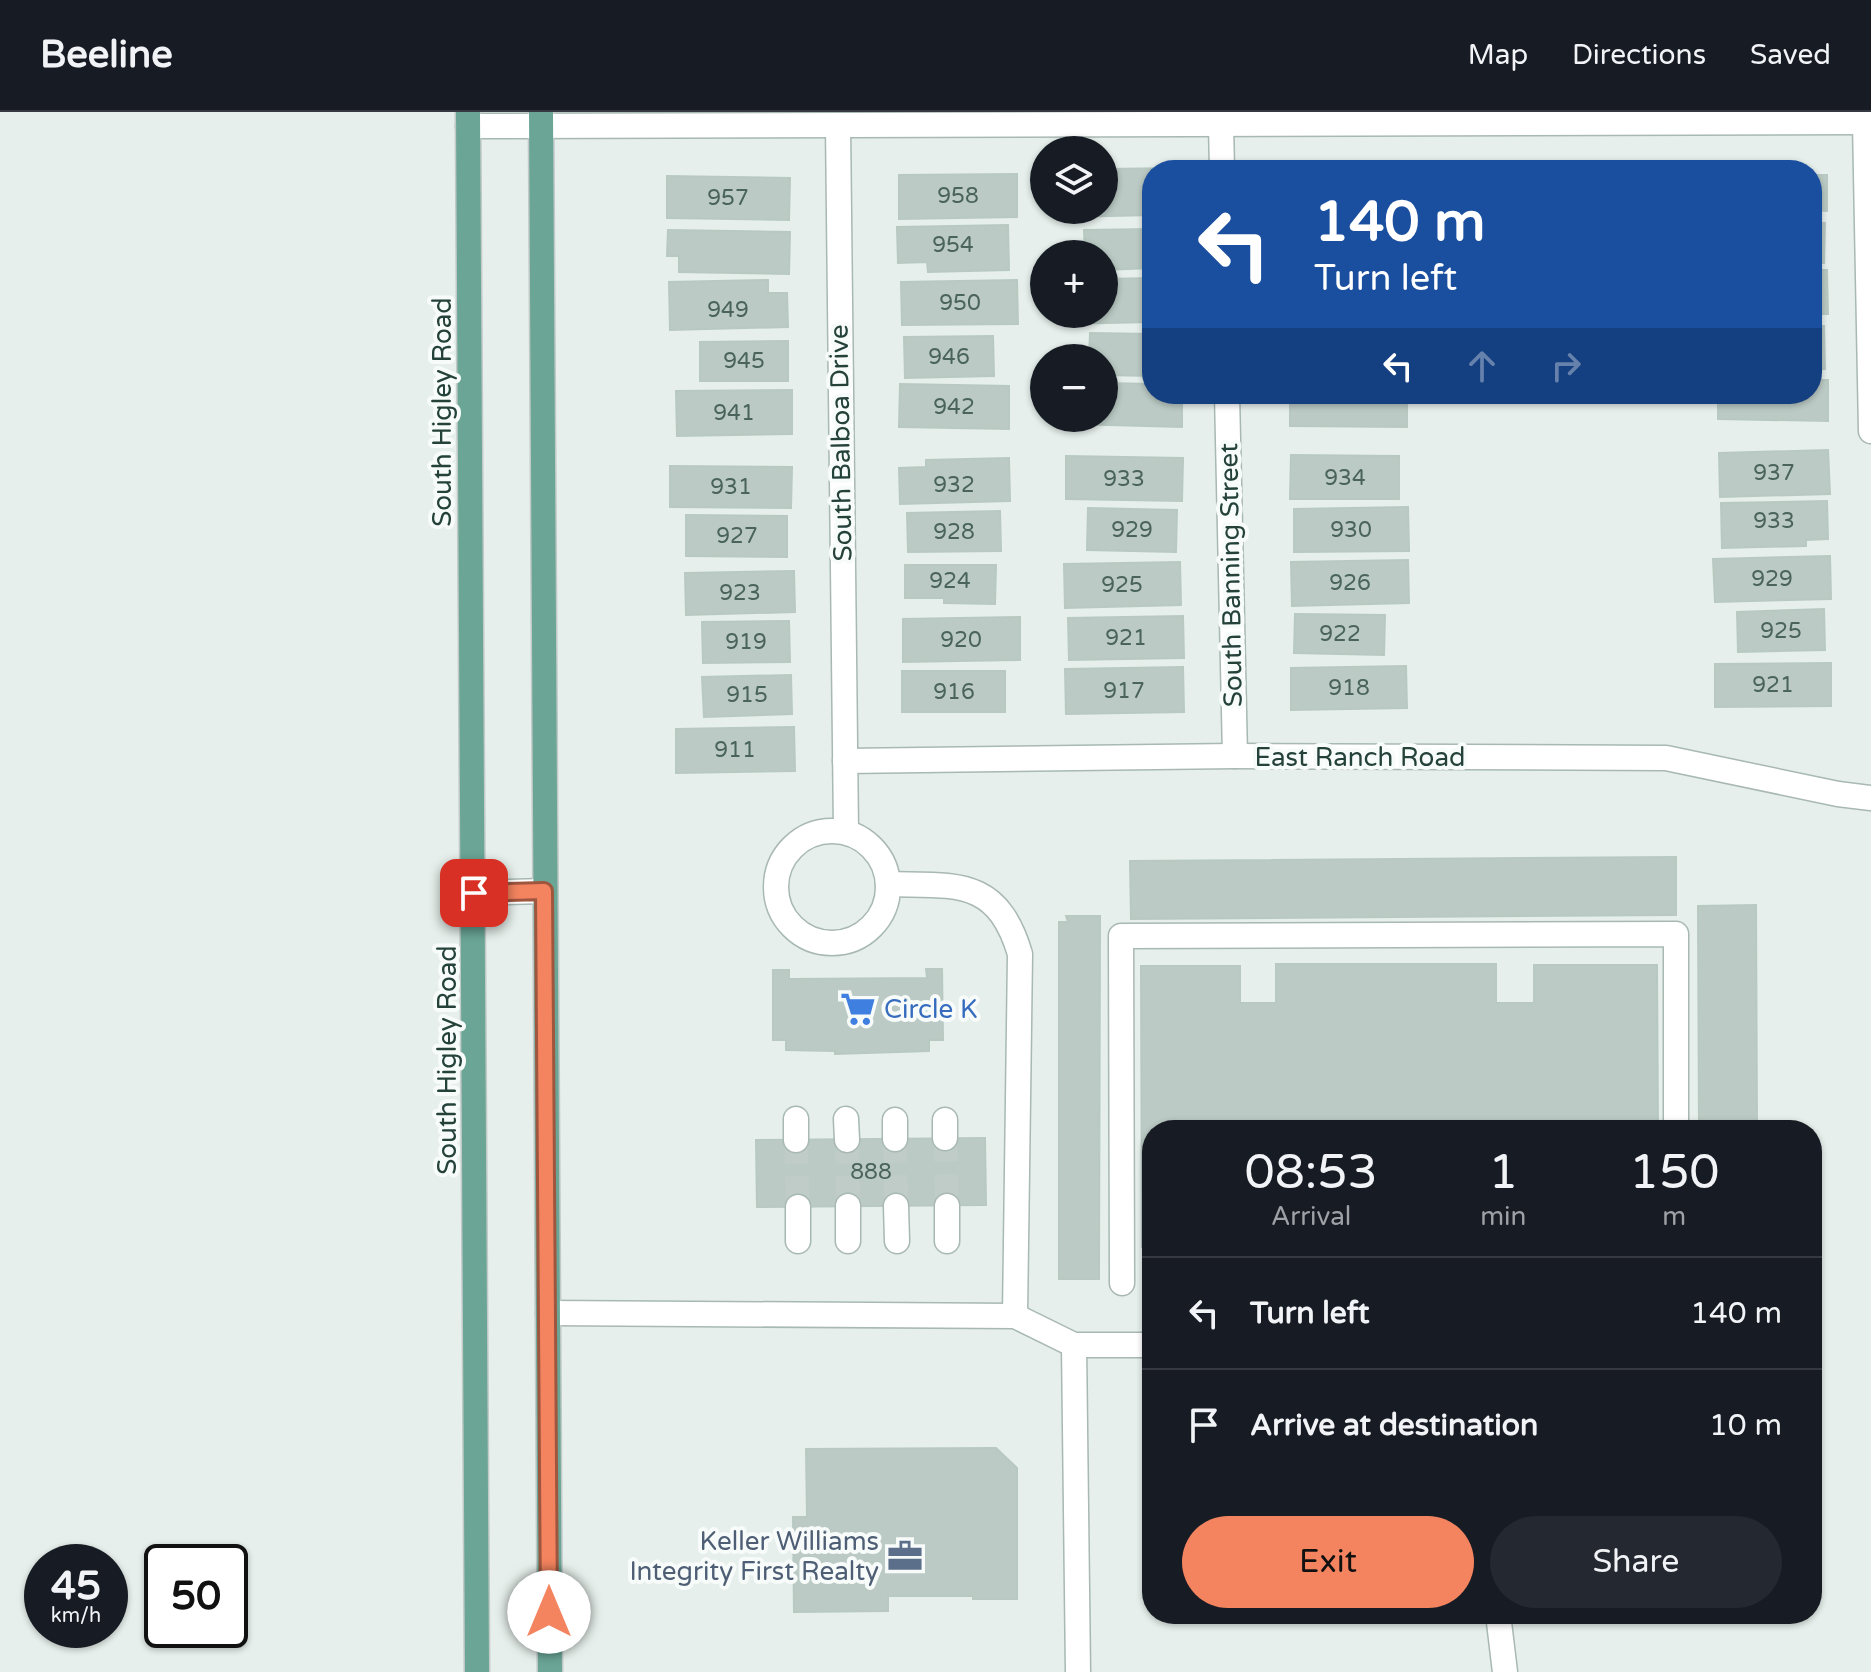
<!DOCTYPE html>
<meta charset="utf-8">
<style>
body{margin:0;font-family:"Varela Round",sans-serif;background:#242831;color:#f1f3f6;height:100vh;display:flex;flex-direction:column;font-size:30px;white-space:nowrap}
*{box-sizing:border-box;margin:0}
p{font-size:26px;color:#9ea1a6}
.icon{flex:none;width:44px;height:44px;fill:none;stroke:currentColor;stroke-width:2;stroke-linecap:round;stroke-linejoin:round}
.map{position:relative;flex:1;overflow:hidden}
.sheet{position:absolute;left:1142px;top:1008px;width:680px;height:504px;display:flex;flex-direction:column;background:#171b24;border-radius:32px;box-shadow:0 2px 6px #0004}
.sheet>*{flex:none}
.banner{position:absolute;left:1142px;top:48px;width:680px;height:244px;border-radius:32px;box-shadow:0 2px 6px #0004;background:#1a4fa0;color:#fff;overflow:hidden}
.tools{position:absolute;left:1030px;top:24px;display:grid;gap:16px}
.tools a{display:grid;place-items:center;width:88px;height:88px;border-radius:50%;background:#171b24;box-shadow:0 2px 6px #0004;font-size:40px}
.speed{position:absolute;left:24px;top:1432px;display:flex;gap:16px;font-size:40px;font-weight:700;text-align:center}
.speed>*{display:grid;place-content:center;width:104px;height:104px;border-radius:50%;background:#171b24;box-shadow:0 2px 6px #0004;line-height:1}
.speed small{font-size:20px;font-weight:400}
.speed .limit{border:4px solid #111;border-radius:12px;background:#fff;color:#111}
.pin{position:absolute;display:grid;place-items:center;width:68px;height:68px;color:#fff;margin:-34px;border-radius:16px;box-shadow:0 4px 12px #0006}
.me{position:absolute;width:88px;margin:-44px;rotate:0deg;stroke-linejoin:round;filter:drop-shadow(0 0 6px #0008)}
.turn{display:flex;align-items:center;gap:28px;height:168px;padding:0 40px;font-size:36px}
.turn .icon{width:104px;height:104px;stroke-width:2.5}
.turn b{display:block;font-size:56px;line-height:68px}
.lanes{display:flex;align-items:center;height:76px;padding:0 40px;background:#0003;justify-content:center;gap:40px;direction:ltr}
.lanes .off{opacity:.35}
.eta{display:flex;justify-content:space-evenly;align-items:center;height:136px;text-align:center}
.eta b{font-size:48px;font-weight:600;line-height:56px}
.button{display:flex;gap:16px;margin-top:auto;padding:16px 40px}
.button a{flex:1;height:92px;border-radius:48px;background:#f4845f;color:#111;font-size:32px;font-weight:600;line-height:92px;text-align:center}
.button a+a{background:#242831;color:#f1f3f6}
ul{padding:0;list-style:none}
li{display:flex;align-items:center;gap:24px;height:112px;padding:0 40px;border-top:2px solid #363941}
li div{flex:1}
li b{display:block;font-size:30px}
li em{font-style:normal}
header{display:flex;align-items:center;gap:48px;box-sizing:border-box;height:112px;padding:0 40px;background:#171b24;border-bottom:2px solid #363941}
header strong{font-size:38px}
nav{display:flex;gap:44px;margin-inline-start:auto;font-size:28px}
.map>svg:first-child{display:block}
</style>
<header>
<strong>Beeline</strong>
<nav><a>Map</a><a>Directions</a><a>Saved</a></nav>
</header>
<div class="map">
<svg width="1871" height="1560" viewBox="0 0 1871 1560">
<rect width="100%" height="100%" fill="#e6efeb"/>
<g fill="#bbcac4" stroke="#b8c9c2" stroke-width="2">
<rect x="1725" y="53" width="81" height="5"/>
<polygon points="1180,56 1152,58 1152,103 1067,105 1067,98 1104,98 1104,57"/>
<polygon points="1017,62 1017,105 899,107 899,63"/>
<polygon points="1812,63 1827,63 1827,99 1812,98"/>
<polygon points="667,64 790,66 789,108 667,106"/>
<polygon points="1812,111 1825,111 1824,151 1812,151"/>
<polygon points="1008,113 1009,158 928,160 927,150 898,151 897,115"/>
<polygon points="1152,117 1152,156 1104,158 1104,142 1085,142 1084,118"/>
<polygon points="668,118 790,120 789,162 679,160 679,144 667,144"/>
<polygon points="1812,158 1827,158 1828,202 1812,202"/>
<polygon points="1152,166 1152,210 1062,212 1062,202 1104,202 1104,167"/>
<polygon points="768,168 768,181 787,181 788,215 670,218 669,170"/>
<polygon points="1017,168 1018,212 902,213 901,170"/>
<polygon points="1812,214 1824,214 1825,257 1812,257"/>
<polygon points="1090,221 1152,222 1152,264 1104,263 1104,246 1089,246"/>
<polygon points="993,224 994,264 905,266 904,225"/>
<polygon points="788,229 788,269 700,269 700,230"/>
<polygon points="1812,268 1828,268 1828,309 1718,307 1718,282 1812,282"/>
<polygon points="1104,271 1152,272 1152,282 1182,282 1182,315 1072,312 1072,306 1104,306"/>
<polygon points="900,272 1009,274 1009,317 899,315"/>
<polygon points="792,278 792,322 677,324 676,279"/>
<polygon points="1290,282 1407,282 1407,315 1290,314"/>
<polygon points="1828,338 1830,382 1720,385 1719,341"/>
<polygon points="1291,343 1399,344 1399,387 1290,387"/>
<polygon points="1066,344 1183,346 1182,389 1066,387"/>
<polygon points="1009,346 1010,389 900,392 899,356 926,355 926,348"/>
<polygon points="670,354 792,355 791,396 670,395"/>
<polygon points="1827,389 1828,427 1806,428 1806,434 1722,436 1721,391"/>
<polygon points="1408,395 1409,439 1294,440 1294,397"/>
<polygon points="1088,396 1177,398 1176,440 1087,438"/>
<polygon points="1000,399 1001,439 908,440 907,401"/>
<polygon points="686,403 787,404 787,445 686,444"/>
<polygon points="1830,444 1831,487 1715,490 1713,447"/>
<polygon points="1408,448 1409,491 1292,494 1291,450"/>
<polygon points="1180,450 1181,493 1065,496 1064,452"/>
<polygon points="905,453 996,453 995,492 944,491 944,486 905,486"/>
<polygon points="794,459 795,500 686,503 685,461"/>
<polygon points="1824,497 1825,538 1738,540 1737,500"/>
<polygon points="1295,502 1385,503 1384,543 1294,541"/>
<polygon points="1183,504 1184,546 1069,548 1068,506"/>
<polygon points="1020,505 1020,548 903,550 903,507"/>
<polygon points="789,509 790,550 703,551 702,510"/>
<polygon points="1831,551 1831,594 1715,595 1715,552"/>
<polygon points="1406,554 1407,596 1291,598 1291,556"/>
<polygon points="1183,555 1184,600 1066,602 1065,557"/>
<rect x="902" y="559" width="103" height="41"/>
<polygon points="791,563 792,602 704,605 702,565"/>
<polygon points="794,615 795,659 676,661 676,617"/>
<polygon points="1676,745 1676,803 1131,807 1130,749"/>
<polygon points="1756,793 1757,1018 1699,1018 1698,794"/>
<polygon points="1066,804 1100,804 1099,1167 1059,1167 1059,810 1068,810"/>
<polygon points="1276,852 1496,852 1496,891 1534,891 1534,853 1657,853 1658,1018 1152,1018 1152,1135 1142,1135 1141,854 1240,854 1240,891 1276,891"/>
<polygon points="926,857 942,857 943,928 929,928 929,939 835,942 835,939 786,938 786,928 773,928 773,858 789,858 789,867 927,866"/>
<polygon points="985,1026 986,1093 757,1095 756,1028"/>
<polygon points="996,1336 1017,1356 1017,1487 973,1487 973,1484 888,1484 888,1499 794,1500 793,1405 807,1405 806,1337"/>
</g>
<g fill="none" stroke-linecap="round" stroke-linejoin="round">
<g stroke="#bfccc8" stroke-width="24" stroke-dasharray="24 12" stroke-linecap="butt">
<polyline points="945,1026 947,1094"/>
<polyline points="895,1027 896,1094"/>
<polyline points="796,1028 798,1095"/>
<polyline points="847,1028 848,1094"/>
</g>
<g stroke="#a8b8b2" stroke-width="27">
<g id="minor">
<polyline points="1865,10 1871,319"/>
<polyline points="1221,13 1222,58"/>
<polyline points="468,14 1871,10"/>
<polyline points="838,14 846,720"/>
<polyline points="1227,282 1235,644"/>
<polyline points="845,649 1235,644 1666,646 1838,682 1871,686"/>
<circle cx="832" cy="775" r="56"/>
<path d="M888,772C956,774 997,765 1020,842L1015,1204"/>
<polyline points="474,781 544,779"/>
<polyline points="796,1007 796,1028"/>
<polyline points="846,1007 847,1028"/>
<polyline points="895,1008 895,1027"/>
<polyline points="945,1008 945,1026"/>
<polyline points="848,1094 848,1129"/>
<polyline points="896,1094 897,1129"/>
<polyline points="947,1094 947,1129"/>
<polyline points="798,1095 798,1129"/>
<polyline points="1122,1171 1121,824 1676,822 1676,1018"/>
<polyline points="548,1201 1015,1204 1074,1233 1152,1233"/>
<polyline points="1074,1233 1078,1560"/>
<polyline points="1498,1502 1505,1560"/>
</g>
</g>
<g stroke="#c2cac8" stroke-width="27">
<g id="major">
<polyline points="468,0 477,1560"/>
<polyline points="541,0 550,1560"/>
</g>
</g>
<use href="#minor" stroke="#fff" stroke-width="24"/>
<use href="#major" stroke="#6aa596" stroke-width="24"/>
</g>
<g fill="none" stroke-linecap="round" stroke-linejoin="round">
<g stroke="#9f563e" stroke-width="20">
<polyline id="route" points="474,781 544,779 549,1500"/>
</g>
<use href="#route" stroke="#f4845f" stroke-width="14"/>
</g>
<defs>
<g id="supermarket-bare" transform="scale(2.76)"><path d="M-6-5.5h2.5l.6 2H6L4.5 2H-2.5L-4.4-4H-6ZM-1.5 3.2a1.3 1.3 0 1 0 .1 0ZM3 3.2a1.3 1.3 0 1 0 .1 0Z" fill="#3f7fe0" stroke="#f7fbf9" stroke-width="2.5" paint-order="stroke"/></g>
<g id="office-bare" transform="scale(2.76)"><path d="M-6-3h4V-5.5h4V-3h4V5H-6ZM-1-4.5V-3h2v-1.5ZM-6 0V1H6V0Z" fill="#5c6f8a" stroke="#f7fbf9" stroke-width="2.5" paint-order="stroke"/></g>
</defs>
<g fill-rule="evenodd">
<use href="#supermarket-bare" x="858" y="897"/>
<use href="#office-bare" x="905" y="1444"/>
</g>
<g text-anchor="middle" dominant-baseline="central" stroke-width="8" stroke-linejoin="round" paint-order="stroke">
<g font-size="22" fill="#4a645c">
<text x="958" y="84">958</text>
<text x="728" y="86">957</text>
<text x="953" y="133">954</text>
<text x="960" y="191">950</text>
<text x="728" y="198">949</text>
<text x="949" y="245">946</text>
<text x="744" y="249">945</text>
<text x="954" y="295">942</text>
<text x="734" y="301">941</text>
<text x="1774" y="361">937</text>
<text x="1345" y="366">934</text>
<text x="1124" y="367">933</text>
<text x="954" y="373">932</text>
<text x="731" y="375">931</text>
<text x="1774" y="409">933</text>
<text x="1132" y="418">929</text>
<text x="1351" y="418">930</text>
<text x="954" y="420">928</text>
<text x="737" y="424">927</text>
<text x="1772" y="467">929</text>
<text x="950" y="469">924</text>
<text x="1350" y="471">926</text>
<text x="1122" y="473">925</text>
<text x="740" y="481">923</text>
<text x="1781" y="519">925</text>
<text x="1340" y="522">922</text>
<text x="1126" y="526">921</text>
<text x="961" y="528">920</text>
<text x="746" y="530">919</text>
<text x="1773" y="573">921</text>
<text x="1349" y="576">918</text>
<text x="1124" y="579">917</text>
<text x="954" y="580">916</text>
<text x="747" y="583">915</text>
<text x="735" y="638">911</text>
<text x="871" y="1060">888</text>
</g>
<g font-size="26" fill="#24423a" stroke="#f7fbf9">
<text transform="translate(442 300) rotate(-90)">South Higley Road</text>
<text transform="translate(841 331) rotate(-91)">South Balboa Drive</text>
<text transform="translate(1231 463) rotate(-91)">South Banning Street</text>
<text x="1360" y="645">East Ranch Road</text>
<text transform="translate(447 948) rotate(-90)">South Higley Road</text>
</g>
<g font-size="26" fill="#366cbe" stroke="#f7fbf9" text-anchor="start">
<text x="884" y="897">Circle K</text>
</g>
<g font-size="26" fill="#4e5e75" stroke="#f7fbf9" text-anchor="end">
<text x="879" y="1429">Keller Williams<tspan x="879" dy="30">Integrity First Realty</tspan></text>
</g>
</g>
</svg>
<div class="tools">
<a><svg class="icon" aria-label="layers" viewBox="0 0 24 24"><path d="M12 4l9 5-9 5-9-5zM3 14l9 5 9-5"/></svg></a>
<a>+</a>
<a>−</a>
</div>
<div class="speed"><div>45<small>km/h</small></div><div class="limit">50</div></div>
<div class="pin" style="left:474px;top:781px;background:#d93025"><svg class="icon" aria-label="arrive" viewBox="0 0 24 24"><path d="M6 21V4h12l-3 4 3 4H6"/></svg></div>
<svg class="me" style="left:549px;top:1500px" viewBox="-20 -20 40 40"><circle r="19" fill="#fff"/><path d="M0-13L10 11 0 6-10 11z" fill="#f4845f"/></svg>
<div class="banner">
<div class="turn"><svg class="icon" aria-label="left" viewBox="0 0 24 24"><path d="M17 20v-9H6M10 6l-5 5 5 5"/></svg><div><b>140 m</b>Turn left</div></div>
<div class="lanes"><svg class="icon" aria-label="left" viewBox="0 0 24 24"><path d="M17 20v-9H6M10 6l-5 5 5 5"/></svg><svg class="icon off" aria-label="ahead" viewBox="0 0 24 24"><path d="M12 20V5M6 11l6-6 6 6"/></svg><svg class="icon off" aria-label="right" viewBox="0 0 24 24"><path d="M7 20v-9h11M14 6l5 5-5 5"/></svg></div>
</div>
<section class="sheet">
<div class="eta">
<div><b>08:53</b><p>Arrival</p></div>
<div><b>1</b><p>min</p></div>
<div><b>150</b><p>m</p></div>
</div>
<ul>
<li><svg class="icon" aria-label="left" viewBox="0 0 24 24"><path d="M17 20v-9H6M10 6l-5 5 5 5"/></svg><div><b>Turn left</b></div><em>140 m</em></li>
<li><svg class="icon" aria-label="arrive" viewBox="0 0 24 24"><path d="M6 21V4h12l-3 4 3 4H6"/></svg><div><b>Arrive at destination</b></div><em>10 m</em></li>
</ul>
<div class="button"><a>Exit</a><a>Share</a></div>
</section>
</div>
